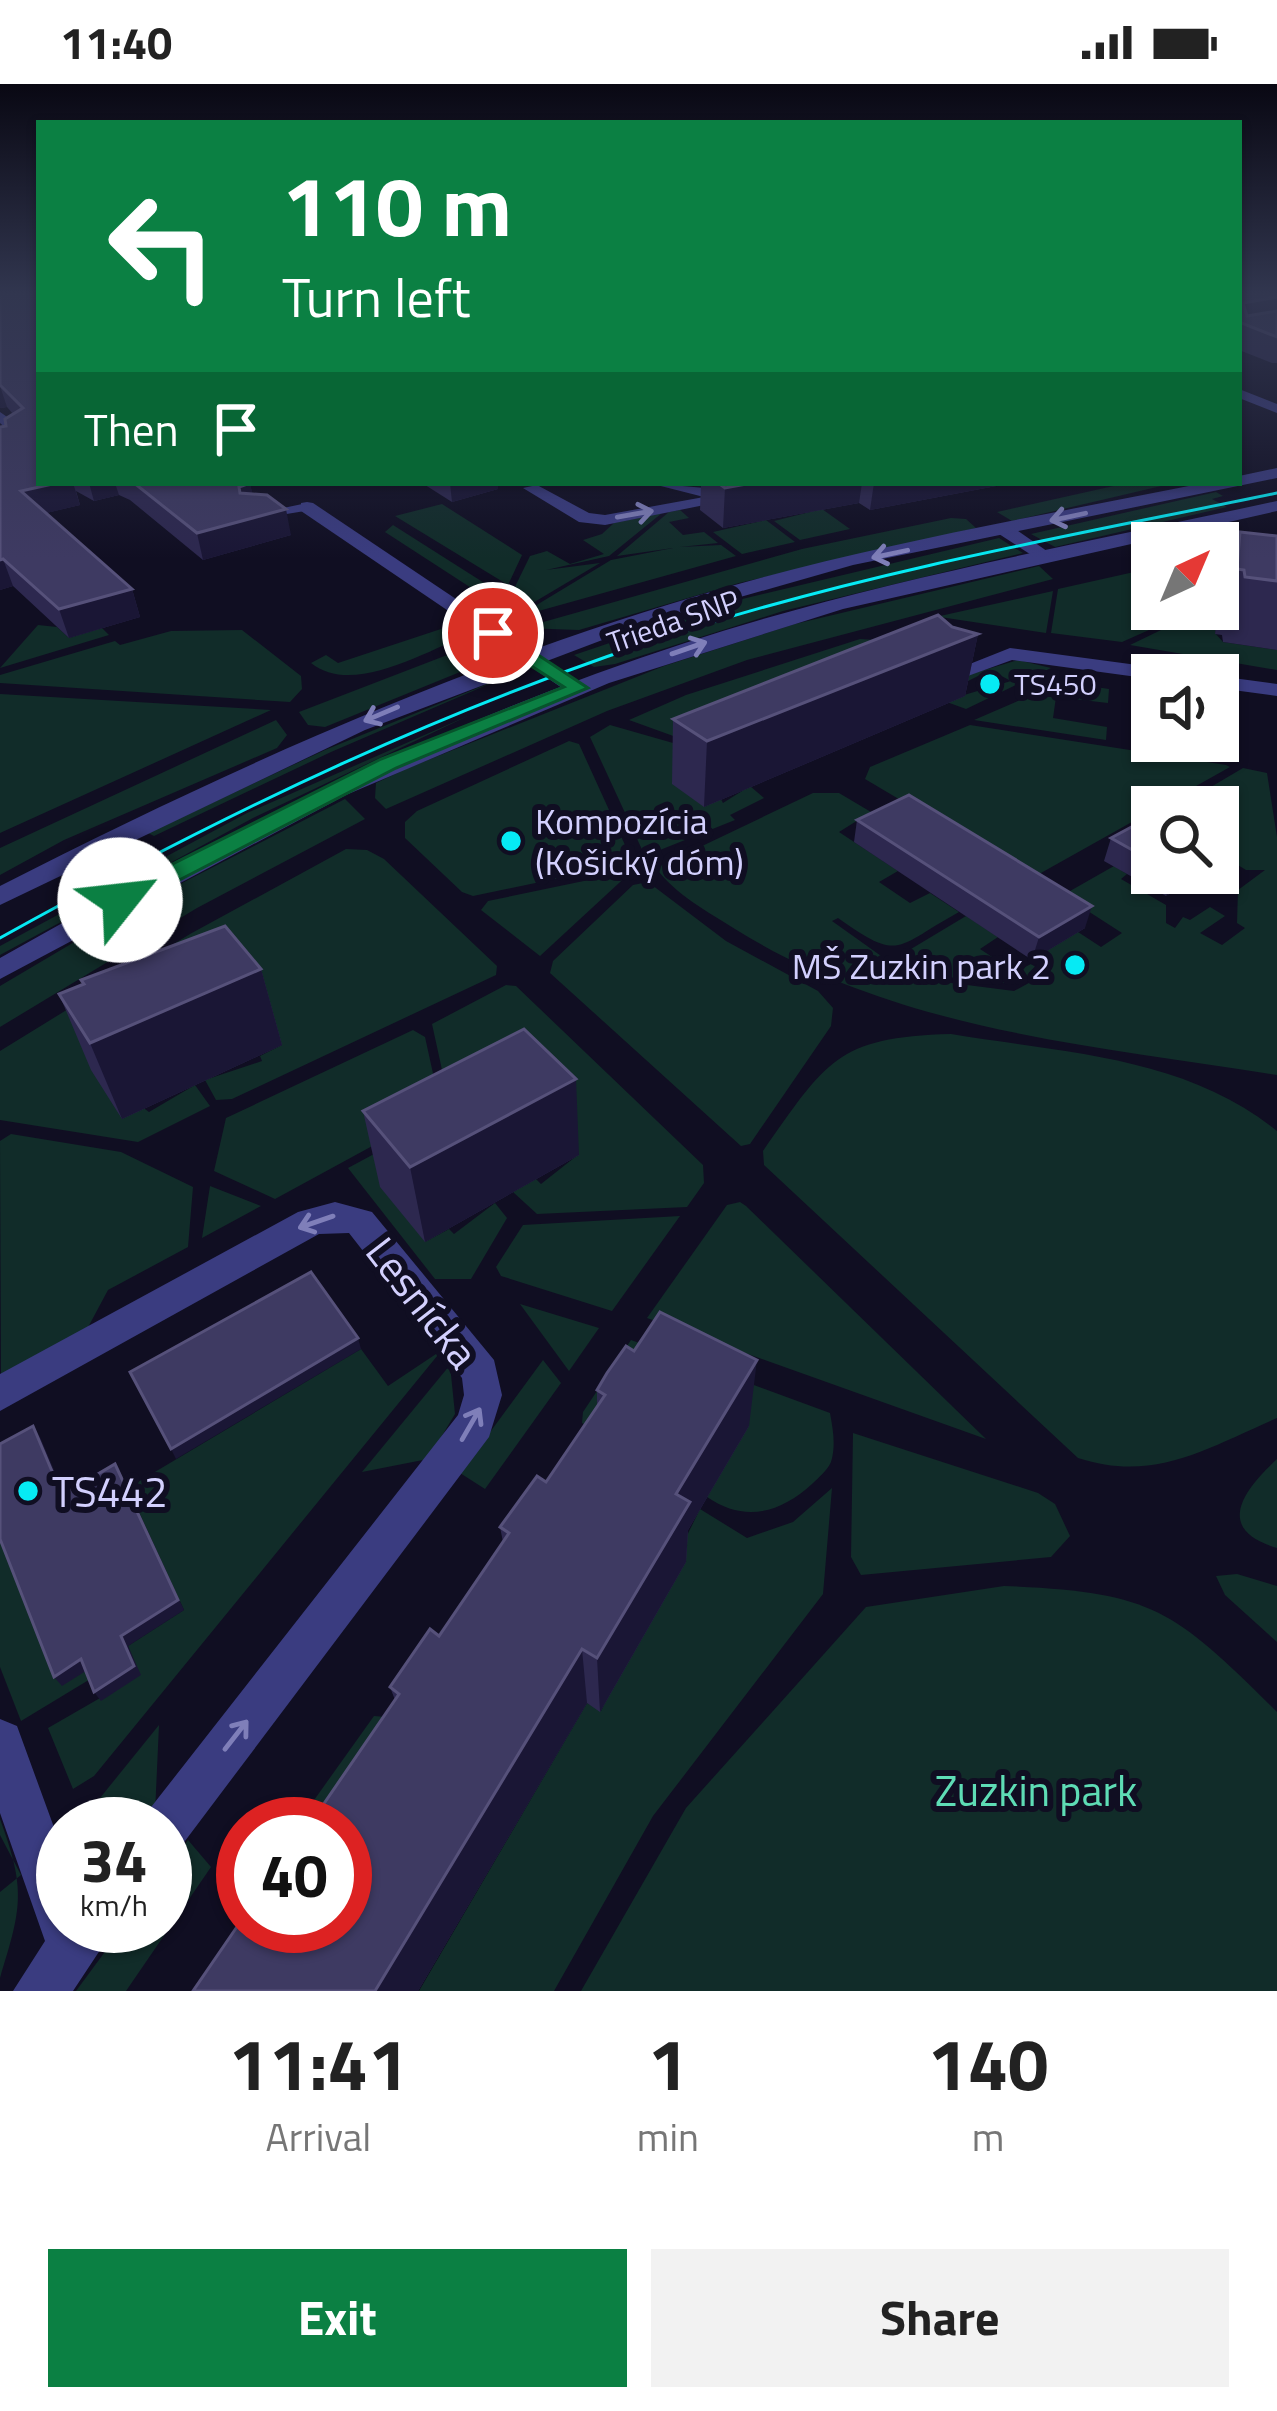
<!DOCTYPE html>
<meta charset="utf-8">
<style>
body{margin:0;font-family:"Titillium Web",sans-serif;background:#f2f2f2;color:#222;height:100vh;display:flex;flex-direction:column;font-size:45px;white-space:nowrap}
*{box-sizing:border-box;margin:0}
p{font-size:39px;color:#767676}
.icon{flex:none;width:66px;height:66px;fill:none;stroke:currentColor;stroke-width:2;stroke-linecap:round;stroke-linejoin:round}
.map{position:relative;height:1907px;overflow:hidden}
.side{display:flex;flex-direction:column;background:#fff;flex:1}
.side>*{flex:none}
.banner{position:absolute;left:36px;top:36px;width:1206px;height:366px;border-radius:0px;box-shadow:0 3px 9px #0004;background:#0b8043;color:#fff;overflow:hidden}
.needle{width:78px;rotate:44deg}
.fabs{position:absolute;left:1131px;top:438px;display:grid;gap:24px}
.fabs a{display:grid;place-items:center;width:108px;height:108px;border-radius:0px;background:#fff;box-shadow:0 3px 9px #0004;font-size:60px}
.speed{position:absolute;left:36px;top:1713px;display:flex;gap:24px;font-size:60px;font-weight:700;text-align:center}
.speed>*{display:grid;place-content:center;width:156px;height:156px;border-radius:50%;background:#fff;box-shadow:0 3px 9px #0004;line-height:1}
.speed small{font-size:30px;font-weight:400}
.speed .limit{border:18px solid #d22;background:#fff;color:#111}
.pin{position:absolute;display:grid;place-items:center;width:102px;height:102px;color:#fff;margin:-51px;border:6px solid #fff;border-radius:50%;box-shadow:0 3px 12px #0007}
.me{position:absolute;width:132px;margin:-66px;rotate:61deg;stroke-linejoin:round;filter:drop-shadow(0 0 9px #0008)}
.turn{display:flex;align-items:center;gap:42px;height:252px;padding:0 48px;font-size:54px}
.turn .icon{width:156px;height:156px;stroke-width:2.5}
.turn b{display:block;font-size:84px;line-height:102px}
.then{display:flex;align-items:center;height:114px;padding:0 48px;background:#0003;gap:24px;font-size:45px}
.eta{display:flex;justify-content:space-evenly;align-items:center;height:204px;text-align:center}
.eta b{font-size:72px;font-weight:700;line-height:84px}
.action{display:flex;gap:24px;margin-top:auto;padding:24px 48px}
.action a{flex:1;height:138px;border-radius:0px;background:#0b8043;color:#fff;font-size:48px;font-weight:700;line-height:138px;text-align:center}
.action a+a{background:#f2f2f2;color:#222}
.status{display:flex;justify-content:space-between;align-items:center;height:84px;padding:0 60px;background:#fff;direction:ltr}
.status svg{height:33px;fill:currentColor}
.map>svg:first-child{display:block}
</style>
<div class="status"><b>11:40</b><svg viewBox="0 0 49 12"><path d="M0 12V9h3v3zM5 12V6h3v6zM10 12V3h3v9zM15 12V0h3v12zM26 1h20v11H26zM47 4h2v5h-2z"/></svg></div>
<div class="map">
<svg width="1277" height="1907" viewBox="0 0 1277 1907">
<rect width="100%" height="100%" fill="#100e22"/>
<g fill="#112c29">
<polygon points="1127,399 1174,399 1012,437 997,428"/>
<polygon points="1216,408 1223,412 1212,415 1227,423 1055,463 1031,450"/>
<polygon points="442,420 522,471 508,501 395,432"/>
<polygon points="822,425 850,445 800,456 774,437"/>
<polygon points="680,426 689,434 669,438 683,451 704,448 718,459 680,463 721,461 736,472 535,528 530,525 611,476 673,464 617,472 669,428"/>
<polygon points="662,429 609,472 546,486 600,479 526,523 511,511 530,472 547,467 570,480 604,470 583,456 602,450 614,439"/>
<polygon points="951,434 966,435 976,444 739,499 579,546 522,544 802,465"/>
<polygon points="766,436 795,458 742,470 713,448"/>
<polygon points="393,441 500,509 496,520 385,448"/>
<polygon points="999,454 1023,469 783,527 615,580 594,583 574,571 734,517"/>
<polygon points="1039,482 1053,495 747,576 607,627 386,725 375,714 376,699 408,684 664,582 795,540"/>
<polygon points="1152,484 1152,525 1218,524 1221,534 1185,530 1122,558 1051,549 1058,505"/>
<polygon points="1053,507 1046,549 940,533 940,532"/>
<polygon points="1188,533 1221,536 1215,549 1223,558 1277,566 1277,586 1130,561"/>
<path d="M455,535L472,549C428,566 353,613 311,579L326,571L338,579L450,542Z"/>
<polygon points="38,541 57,543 69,554 102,544 109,551 0,584"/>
<polygon points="242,546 301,592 302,605 290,618 0,599 0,591 115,557 120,561 171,547"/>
<polygon points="860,555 876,556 701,662 629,636 686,611"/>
<polygon points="481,558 479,573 465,586 325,643 308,641 299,628"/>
<polygon points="1018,576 1051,584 966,625 944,617 1011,597 990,586 968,597 961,593"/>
<polygon points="517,588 331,668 154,752 148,749 325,666"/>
<polygon points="1062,598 1109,605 1108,619 1056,613 1053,634 1107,643 1106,656 974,636"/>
<polygon points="0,610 271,626 0,749"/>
<polygon points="470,631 253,734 0,871 0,862 247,729"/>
<polygon points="276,636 287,651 277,664 64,756 0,791 0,764"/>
<polygon points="610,641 694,665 723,719 750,702 764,714 730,731 735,736 645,772 590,653"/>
<polygon points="970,641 1226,681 1230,683 1032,794 865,695 870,683"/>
<polygon points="569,657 579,660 630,772 626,780 473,812 462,808 405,754 405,738 417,727"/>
<path d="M1243,684L1267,689L1277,753V991C1091,961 898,947 735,845C708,828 676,811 656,784L813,709H839L871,728L839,748L898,787L879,798L910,819L930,809L959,828C895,863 901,879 838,834L832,837L912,894L1014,907L1051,887L1033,875L1078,848L1101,863L1122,849L1063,811L1114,782L1127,790L1121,795L1166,821V839L1175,844L1183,833L1190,836L1210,823L1225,832L1200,849L1222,861L1245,844L1237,839L1238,806L1265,786H1246L1218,769V723H1177Z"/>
<polygon points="345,715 365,735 197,824 0,943 0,902 120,831"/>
<polygon points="346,765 367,766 384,775 497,882 496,891 232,1015 216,1016 205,996 262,977 260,972 282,961 115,976 92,986 149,1028 195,1001 210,1022 138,1058 0,1036 0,967 190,850"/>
<polygon points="632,787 540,872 481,826 488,817"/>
<polygon points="648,798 726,857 818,907 833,924 831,942 750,1060 741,1062 550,889 553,877 633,801"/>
<polygon points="966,832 998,853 980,865 1015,888 1031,880 1040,886 1013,900 920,890 896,874"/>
<polygon points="506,901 516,902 703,1081 704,1099 687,1123 537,1130 513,1108 536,1095 541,1100 579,1070 458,1059 432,940"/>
<polygon points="413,946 425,953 439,1017 431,1030 275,1115 214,1087 226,1034"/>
<path d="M951,950C1064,969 1185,972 1277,1047V1334C1207,1364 1155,1399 1078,1374L764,1081L763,1067C826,978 836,953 951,950Z"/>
<polygon points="441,1034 425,1158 449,1145 454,1150 495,1119 507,1134 471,1195 435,1195 348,1084"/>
<polygon points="11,1050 121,1068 193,1103 188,1163 108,1206 86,1247 1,1292 0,1057"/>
<polygon points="210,1102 261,1122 202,1154"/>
<polygon points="740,1118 746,1122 986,1355 647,1234 727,1121"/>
<polygon points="680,1132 612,1227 501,1192 496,1183 523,1141"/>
<polygon points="520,1220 599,1244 569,1287"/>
<path d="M631,1256L830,1329C833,1346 836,1361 831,1378C827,1387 819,1393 812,1400C780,1429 745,1439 707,1413L748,1341L609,1354L582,1339L583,1328Z"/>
<polygon points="361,1265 388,1302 442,1266 94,1692 73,1705 48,1644 140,1591 128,1562 184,1526 128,1404"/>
<polygon points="543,1276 561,1299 485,1405 460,1389"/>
<polygon points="450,1281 455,1330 428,1375 362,1388"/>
<polygon points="853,1349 1038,1409 1055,1420 1070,1452 1051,1473 861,1491 851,1473"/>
<path d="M1277,1375V1464C1213,1445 1244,1406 1277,1375Z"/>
<polygon points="832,1404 823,1510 653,1732 554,1907 419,1907 587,1619 601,1627 700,1425 747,1454 793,1438"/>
<polygon points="0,1444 92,1594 21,1637 0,1583"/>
<polygon points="1237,1490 1277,1502 1277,1558 1225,1511 1216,1492"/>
<path d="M1004,1502C1153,1508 1172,1524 1277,1628V1907H581L686,1724L866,1523Z"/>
<polygon points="374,1632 386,1633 345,1740 297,1740"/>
<polygon points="159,1641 155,1729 146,1740 79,1740"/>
<path d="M0,1735C26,1806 22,1823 0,1894V1808L21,1791L0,1751Z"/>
<polygon points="188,1756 211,1783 126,1907 76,1907 124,1842 165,1842 165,1787"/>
</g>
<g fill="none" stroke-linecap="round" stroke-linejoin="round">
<polygon fill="#3a3c80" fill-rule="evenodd" points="307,419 311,420 311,426 256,435 250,431"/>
<g fill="#3a3c80" fill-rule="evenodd">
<polygon points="0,328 26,346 0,362 0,350 8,346 0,339"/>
<polygon points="649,399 716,405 717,410 779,399 814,399 605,441 579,438 523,404 537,401 589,429 605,431 704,413"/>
<polygon points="307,418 313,419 590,605 571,610 301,427 301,419"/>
<polygon points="999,442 1011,442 1054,472 1039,476 999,450"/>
<polygon points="1010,564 1167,585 1178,591 1152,591 1152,595 1012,576 943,601 932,595"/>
<polygon points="1218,592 1277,600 1277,612 1218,604"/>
<polygon points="335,1118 372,1128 494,1276 502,1311 489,1353 182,1761 165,1769 165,1740 142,1740 148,1727 458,1331 464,1311 462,1294 349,1149 319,1150 0,1327 0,1290 298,1128"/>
<polygon points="0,1635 17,1642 63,1768 63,1842 116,1842 73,1907 13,1907 45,1857 0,1729"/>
</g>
<g fill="#3a3c80" fill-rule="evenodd">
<polygon points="1239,305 1277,320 1277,329 1239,314"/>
<path d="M1277,384V394L853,481L642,541L365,646L0,821V802C233,683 472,576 724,504C881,459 1044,431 1204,399H1239V392Z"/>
<path d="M1277,417V427L843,525L609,599L346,711L0,895V874C219,750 445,637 685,559C878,496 1079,460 1277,417Z"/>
</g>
<path stroke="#06eaf4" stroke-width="3" d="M0,854C225,729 456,617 703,541C891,483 1085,449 1277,409"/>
</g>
<g fill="#2d284f">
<polygon points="0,208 39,399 250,399 252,410 291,451 203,476 130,416 119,411 94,417 76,407 80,421 46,429 132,505 140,533 69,554 13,502 0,506 6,342 13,330 7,323 0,324"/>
<polygon points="1239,208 1277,208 1277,279 1272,279 1239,266"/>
<polygon points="422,399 498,399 498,405 452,418"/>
<polygon points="683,399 1012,399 870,426 859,419 723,444 700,426 701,402"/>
<polygon points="1240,448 1277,452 1277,566 1223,558 1222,551 1215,550 1219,511"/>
<polygon points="952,543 978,550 965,612 704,723 672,700 673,635"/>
<polygon points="1152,732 1152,789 1202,789 1166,812 1104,777 1111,754"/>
<polygon points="857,736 1085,844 1032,876 854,758"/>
<polygon points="261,885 282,961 122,1035 91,986 59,910 83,901 81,896"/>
<polygon points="363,1027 579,1071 425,1158 380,1103"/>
<polygon points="597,1306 749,1342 688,1446 686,1478 600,1628 587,1619 418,1907 193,1907 243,1842 395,1616 390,1603 439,1552 503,1458 500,1443 546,1398 597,1323"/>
</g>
<g fill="#1a1635">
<polygon points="1277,213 1277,233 1246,241 1243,219"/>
<polygon points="0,302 7,323 0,324"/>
<polygon points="57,399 73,399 80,421 30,433 21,407"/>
<polygon points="89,399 115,399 119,411 94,417"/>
<polygon points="250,399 256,425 244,429 239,403"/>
<polygon points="450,399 498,399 498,405 452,418"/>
<polygon points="721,399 862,399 859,419 723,444 725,404"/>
<polygon points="874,399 1012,399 870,426"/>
<polygon points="286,425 291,451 203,476 197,449"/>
<polygon points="3,475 13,502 0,506 0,476"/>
<polygon points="132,505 140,533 69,554 59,525"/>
<polygon points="978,550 965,612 704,723 707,657"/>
<polygon points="1236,751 1227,773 1218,779 1218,762"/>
<polygon points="1202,789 1166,812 1174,790"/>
<polygon points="1092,822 1085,844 1032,876 1039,853"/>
<polygon points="261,885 282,961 122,1035 90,959"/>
<polygon points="576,995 579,1071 425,1158 410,1083"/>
<polygon points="358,1254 361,1265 176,1375 171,1365"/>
<polygon points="757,1276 749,1342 688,1446 686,1478 600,1628 597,1574 676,1410"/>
<polygon points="33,1342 40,1353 69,1421 62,1411"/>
<polygon points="115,1380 184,1526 128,1562 141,1591 101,1617 94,1608"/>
<polygon points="582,1565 587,1619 418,1907 375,1907"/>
<polygon points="81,1575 89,1585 62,1602 54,1593"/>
</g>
<g fill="#3e3a62" stroke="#56517a" stroke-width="3">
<polygon points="0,208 39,208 39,399 57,399 21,407 132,505 59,525 3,475 0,476 0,343 6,342 5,335 23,324 0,301"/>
<polygon points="1239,208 1277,208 1277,213 1243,219 1247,232 1277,227 1277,253 1239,238"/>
<polygon points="134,399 250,399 239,403 240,409 267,411 286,425 197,449"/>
<polygon points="718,399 752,399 725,404"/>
<polygon points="1240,448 1277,452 1277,497 1245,493 1244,486 1237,485"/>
<polygon points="938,531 952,543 978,550 707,657 673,635"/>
<polygon points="909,711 1092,822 1039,853 857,736"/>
<polygon points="1152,732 1152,777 1111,754"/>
<polygon points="1218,742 1236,751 1218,762"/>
<polygon points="225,842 261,885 90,959 59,910 84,900 81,896"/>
<polygon points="524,945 576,995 410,1083 363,1027"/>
<polygon points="311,1188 358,1254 171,1365 130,1288"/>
<polygon points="660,1228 757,1276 676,1410 690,1418 597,1574 582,1565 375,1907 193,1907 243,1834 243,1842 345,1842 345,1740 310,1740 399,1610 390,1603 430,1545 439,1552 509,1449 500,1443 537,1392 546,1398 605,1311 597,1306 607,1289 626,1262 634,1267"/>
<polygon points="33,1342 62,1411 115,1380 178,1516 121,1552 134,1582 94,1608 81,1575 54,1593 0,1455 0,1360"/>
<polygon points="296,1732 307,1740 290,1740"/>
</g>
<defs><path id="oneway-shaft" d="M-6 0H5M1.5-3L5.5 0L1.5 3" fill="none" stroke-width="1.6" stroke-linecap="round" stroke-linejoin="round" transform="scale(3)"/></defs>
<g stroke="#7f7fb9">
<use href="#oneway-shaft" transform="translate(635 430) rotate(-10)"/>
<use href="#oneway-shaft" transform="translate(1068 433) rotate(168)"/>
<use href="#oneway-shaft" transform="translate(890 470) rotate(168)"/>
<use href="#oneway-shaft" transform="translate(689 564) rotate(-19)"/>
<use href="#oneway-shaft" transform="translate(381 630) rotate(157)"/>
<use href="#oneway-shaft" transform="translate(316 1138) rotate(161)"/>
<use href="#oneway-shaft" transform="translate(471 1340) rotate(-60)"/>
<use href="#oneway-shaft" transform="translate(236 1651) rotate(-52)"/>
</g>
<linearGradient id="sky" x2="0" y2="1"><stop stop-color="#090813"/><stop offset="0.44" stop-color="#31364f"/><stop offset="1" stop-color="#31364f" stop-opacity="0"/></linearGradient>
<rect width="1277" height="475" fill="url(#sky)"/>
<polygon fill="#0b8043" stroke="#07532c" stroke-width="3" points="486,545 499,545 588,604 396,684 129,822 111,822 111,811 381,675 564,603 486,553"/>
<g fill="#06eaf4" stroke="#100e22" stroke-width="4.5">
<circle cx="990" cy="600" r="12"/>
<circle cx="511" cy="757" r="12"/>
<circle cx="1075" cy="881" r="12"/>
<circle cx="28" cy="1407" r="12"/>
</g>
<g text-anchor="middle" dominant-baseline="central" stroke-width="12" stroke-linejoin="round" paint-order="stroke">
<g font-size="30" fill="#d3d0fe" stroke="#100e22">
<text transform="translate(673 537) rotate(-19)">Trieda SNP</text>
</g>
<g font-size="30" fill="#d3d0fe" stroke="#100e22" text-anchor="start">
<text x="1014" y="600">TS450</text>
</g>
<g font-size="36" fill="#d3d0fe" stroke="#100e22" text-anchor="start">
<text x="535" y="736">Kompozícia<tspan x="535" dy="41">(Košický dóm)</tspan></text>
<text x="1051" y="881" text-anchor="end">MŠ Zuzkin park 2</text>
</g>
<g font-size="42" fill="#d3d0fe" stroke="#100e22">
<text transform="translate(423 1218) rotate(52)">Lesnícka</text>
</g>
<g font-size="42" fill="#d3d0fe" stroke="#100e22" text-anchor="start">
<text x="52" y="1407">TS442</text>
</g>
<g font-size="42" fill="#5edcb5" stroke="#100e22">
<text x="1036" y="1706">Zuzkin park</text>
</g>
</g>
</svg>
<div class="fabs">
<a><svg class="needle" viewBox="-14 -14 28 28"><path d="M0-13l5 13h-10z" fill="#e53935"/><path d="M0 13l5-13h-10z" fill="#767676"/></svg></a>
<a><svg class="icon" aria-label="sound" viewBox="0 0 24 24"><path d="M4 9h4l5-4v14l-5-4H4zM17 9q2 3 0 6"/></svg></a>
<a><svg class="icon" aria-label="search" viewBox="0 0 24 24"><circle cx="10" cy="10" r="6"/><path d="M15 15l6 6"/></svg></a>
</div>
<div class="speed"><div>34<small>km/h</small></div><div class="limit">40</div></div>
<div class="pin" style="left:493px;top:549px;background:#d93025"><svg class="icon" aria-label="arrive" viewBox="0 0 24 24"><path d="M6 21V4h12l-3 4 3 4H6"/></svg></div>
<svg class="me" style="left:120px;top:816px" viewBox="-20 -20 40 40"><circle r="19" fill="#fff"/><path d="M0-13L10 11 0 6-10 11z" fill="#0b8043"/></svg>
<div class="banner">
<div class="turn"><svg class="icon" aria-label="left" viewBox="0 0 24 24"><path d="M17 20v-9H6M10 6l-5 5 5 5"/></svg><div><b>110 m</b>Turn left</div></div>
<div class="then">Then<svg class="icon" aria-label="arrive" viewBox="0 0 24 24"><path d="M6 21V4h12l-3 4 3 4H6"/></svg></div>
</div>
</div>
<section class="side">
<div class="eta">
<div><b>11:41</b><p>Arrival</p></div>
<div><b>1</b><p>min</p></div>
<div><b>140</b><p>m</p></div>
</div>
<div class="action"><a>Exit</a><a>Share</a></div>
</section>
